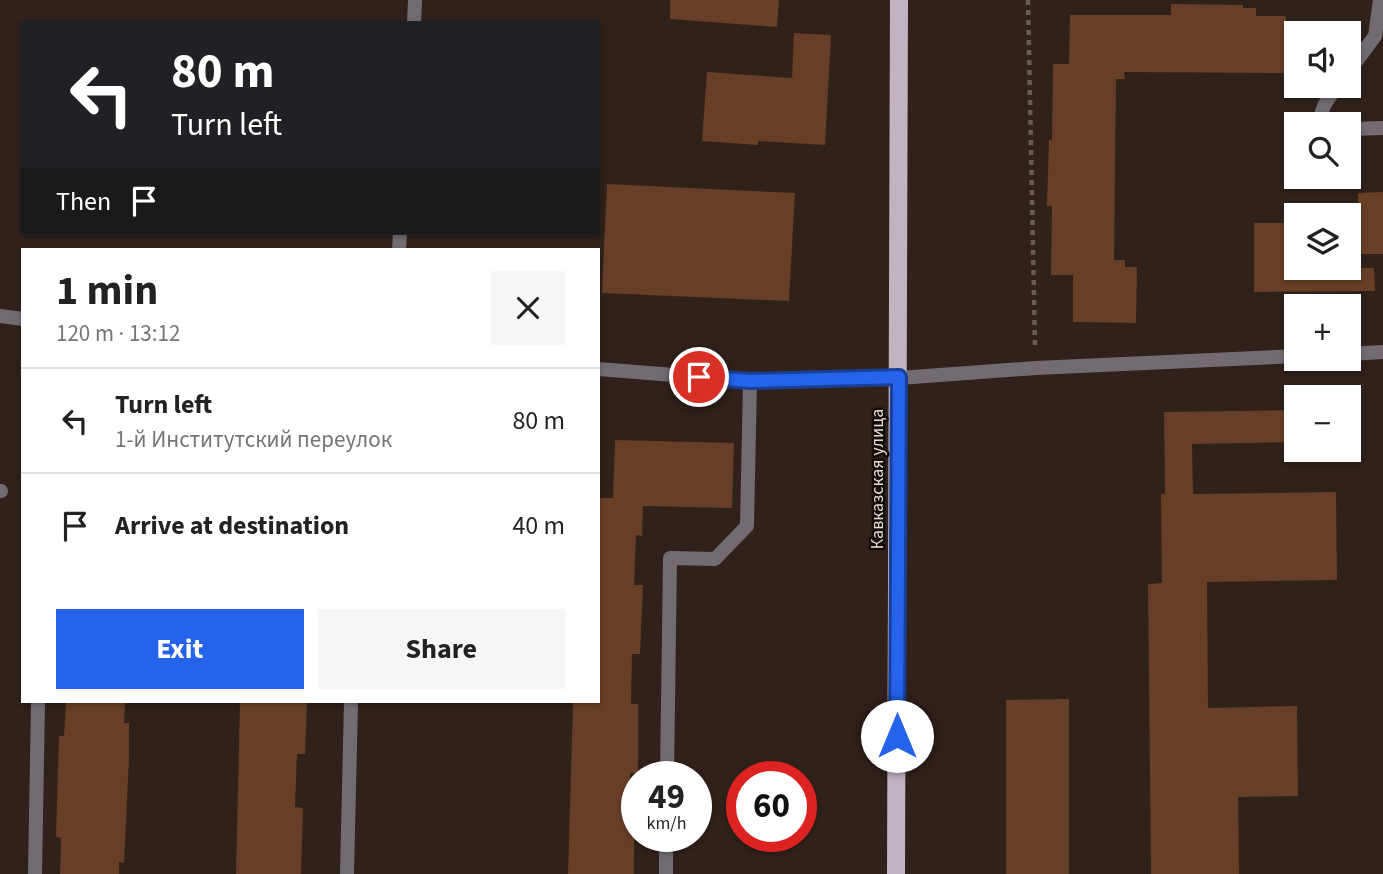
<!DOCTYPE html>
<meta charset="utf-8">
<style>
body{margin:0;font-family:"Source Sans 3",sans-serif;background:#f6f6f6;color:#222;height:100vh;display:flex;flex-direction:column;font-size:26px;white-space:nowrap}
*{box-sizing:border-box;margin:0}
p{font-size:23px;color:#767676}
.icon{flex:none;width:38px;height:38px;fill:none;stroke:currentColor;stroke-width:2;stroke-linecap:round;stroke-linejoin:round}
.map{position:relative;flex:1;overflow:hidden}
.drawer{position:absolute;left:21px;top:248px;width:579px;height:455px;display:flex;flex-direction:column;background:#fff;border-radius:0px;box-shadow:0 2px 5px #0004}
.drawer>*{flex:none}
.hud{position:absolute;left:21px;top:21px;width:579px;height:214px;border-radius:0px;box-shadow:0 2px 5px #0004;background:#202124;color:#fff;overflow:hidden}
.fabs{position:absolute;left:1284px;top:21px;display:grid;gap:14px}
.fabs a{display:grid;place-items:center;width:77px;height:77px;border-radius:0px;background:#fff;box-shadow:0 2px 5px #0004;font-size:35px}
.speed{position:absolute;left:621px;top:761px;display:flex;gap:14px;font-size:35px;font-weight:700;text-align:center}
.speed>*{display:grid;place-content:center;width:91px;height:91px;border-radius:50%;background:#fff;box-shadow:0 2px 5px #0004;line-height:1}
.speed small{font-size:18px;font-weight:400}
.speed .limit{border:10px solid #d22;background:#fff;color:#111}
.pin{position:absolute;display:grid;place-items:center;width:60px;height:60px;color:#fff;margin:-30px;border:4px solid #fff;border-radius:50%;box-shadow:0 2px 7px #0007}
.me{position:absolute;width:77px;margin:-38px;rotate:0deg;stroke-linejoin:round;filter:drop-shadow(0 0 5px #0008)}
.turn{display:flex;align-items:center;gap:24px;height:147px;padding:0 35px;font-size:32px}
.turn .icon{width:91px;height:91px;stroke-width:2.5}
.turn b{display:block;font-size:49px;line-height:60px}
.then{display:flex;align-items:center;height:66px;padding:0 35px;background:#0003;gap:14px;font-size:26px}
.round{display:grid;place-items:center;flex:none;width:74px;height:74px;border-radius:0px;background:#f6f6f6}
.headline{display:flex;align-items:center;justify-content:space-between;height:119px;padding:0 35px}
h1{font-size:42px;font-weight:700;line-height:52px}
.action{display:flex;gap:14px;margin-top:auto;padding:14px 35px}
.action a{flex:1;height:80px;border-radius:0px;background:#2563eb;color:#fff;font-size:28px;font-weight:700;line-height:80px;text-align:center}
.action a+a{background:#f6f6f6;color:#222}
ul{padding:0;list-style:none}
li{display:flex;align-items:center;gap:21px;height:105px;padding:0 35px;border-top:2px solid #e0e0e0}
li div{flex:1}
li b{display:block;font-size:26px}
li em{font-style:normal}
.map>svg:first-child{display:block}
</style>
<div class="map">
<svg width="1383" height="874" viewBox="0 0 1383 874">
<rect width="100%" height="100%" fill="#30211a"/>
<g fill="#673e26">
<polygon points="670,0 779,0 777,27 670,19"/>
<polygon points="1171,4 1243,5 1243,8 1256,8 1256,16 1286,16 1285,73 1124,72 1125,79 1116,79 1114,260 1125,260 1125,267 1137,267 1136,323 1073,322 1073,275 1051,275 1052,206 1047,206 1049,140 1052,140 1053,64 1069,64 1070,15 1171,15"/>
<polygon points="794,33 831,35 825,145 758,141 758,145 702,141 707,72 792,78"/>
<polygon points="607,184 795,193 789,301 602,293"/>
<polygon points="1383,192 1383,254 1349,254 1349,223 1358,223 1358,193"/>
<polygon points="1254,223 1297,223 1297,268 1374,268 1375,291 1254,292"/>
<polygon points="1297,410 1297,442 1192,444 1193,494 1336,492 1337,580 1207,582 1208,708 1297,706 1298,796 1238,797 1239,874 1151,874 1148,584 1162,583 1161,494 1165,494 1164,412"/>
<polygon points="615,440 734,443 732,508 643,506 642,536 636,535 634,585 643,585 640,654 632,654 631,704 638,704 638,773 630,773 630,826 634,826 634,874 568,874 573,702 598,702 598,498 613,498"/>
<polygon points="1069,699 1069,874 1006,874 1006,700"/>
<polygon points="66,702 125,702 124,723 129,723 129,758 124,863 119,862 119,874 60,874 61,838 56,837 58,770 59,736 64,736"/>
<polygon points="240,702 307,702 305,754 297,754 295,807 303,808 301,874 236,874"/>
</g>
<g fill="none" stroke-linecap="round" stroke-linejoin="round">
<polyline stroke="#695c56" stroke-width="4.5" stroke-dasharray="5 5" stroke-linecap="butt" points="1028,0 1035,346"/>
<g stroke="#726c72" stroke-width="14">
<polyline points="1349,71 1375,36 1380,0"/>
<path d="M1322,124C1318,109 1329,98 1338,86"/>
<polyline points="1349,129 1383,128"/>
<polyline points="1349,354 1383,352"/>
<polyline points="899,378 1036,368 1297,356"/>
<polyline points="0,491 1,491"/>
<polyline points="667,777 670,558 715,559 747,526 750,381"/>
<polyline points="35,874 38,702"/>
<polyline points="347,874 351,702"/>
<polyline points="666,874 666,836"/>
</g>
<g stroke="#726c72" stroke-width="14">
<polyline points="414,23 415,0"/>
<polyline points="399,250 400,233"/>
<polyline points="0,316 23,319"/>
<polyline points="598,369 750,381 899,378"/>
</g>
<polyline stroke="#c0b4c1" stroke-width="18" points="896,874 899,0"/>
</g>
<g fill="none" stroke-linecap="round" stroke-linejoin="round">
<g stroke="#184099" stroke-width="18">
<polyline id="route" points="699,377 750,381 899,377 897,736"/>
</g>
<use href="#route" stroke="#2563eb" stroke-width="12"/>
</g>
<g text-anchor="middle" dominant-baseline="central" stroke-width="5" stroke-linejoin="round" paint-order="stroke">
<g font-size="18" fill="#e6dcd7" stroke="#130d09">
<text transform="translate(877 479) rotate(-90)">Кавказская улица</text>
</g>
</g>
</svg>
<div class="fabs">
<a><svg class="icon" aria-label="sound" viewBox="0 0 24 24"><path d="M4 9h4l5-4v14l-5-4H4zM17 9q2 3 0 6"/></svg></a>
<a><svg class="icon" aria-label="search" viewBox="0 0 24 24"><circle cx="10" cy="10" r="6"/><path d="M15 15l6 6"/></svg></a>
<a><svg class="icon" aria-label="layers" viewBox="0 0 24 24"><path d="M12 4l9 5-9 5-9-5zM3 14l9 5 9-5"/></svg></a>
<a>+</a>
<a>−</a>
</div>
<div class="speed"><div>49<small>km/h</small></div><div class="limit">60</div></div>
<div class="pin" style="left:699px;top:377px;background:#d93025"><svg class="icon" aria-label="arrive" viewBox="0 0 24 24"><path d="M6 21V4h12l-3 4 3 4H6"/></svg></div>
<svg class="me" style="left:897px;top:736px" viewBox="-20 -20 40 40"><circle r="19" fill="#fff"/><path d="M0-13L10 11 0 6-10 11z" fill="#2563eb"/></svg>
<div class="hud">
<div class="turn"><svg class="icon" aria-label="left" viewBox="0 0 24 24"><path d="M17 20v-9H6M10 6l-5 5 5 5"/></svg><div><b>80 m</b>Turn left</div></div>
<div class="then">Then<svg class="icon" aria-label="arrive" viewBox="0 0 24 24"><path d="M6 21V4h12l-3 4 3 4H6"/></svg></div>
</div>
<section class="drawer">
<div class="headline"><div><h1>1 min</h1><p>120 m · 13:12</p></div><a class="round"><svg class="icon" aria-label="close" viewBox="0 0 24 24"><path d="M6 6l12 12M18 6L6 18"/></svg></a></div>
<ul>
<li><svg class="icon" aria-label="left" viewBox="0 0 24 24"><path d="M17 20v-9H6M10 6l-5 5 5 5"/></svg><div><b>Turn left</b><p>1-й Институтский переулок</p></div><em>80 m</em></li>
<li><svg class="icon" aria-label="arrive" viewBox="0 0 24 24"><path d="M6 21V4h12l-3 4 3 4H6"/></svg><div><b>Arrive at destination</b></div><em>40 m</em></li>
</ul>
<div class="action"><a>Exit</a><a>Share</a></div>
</section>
</div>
